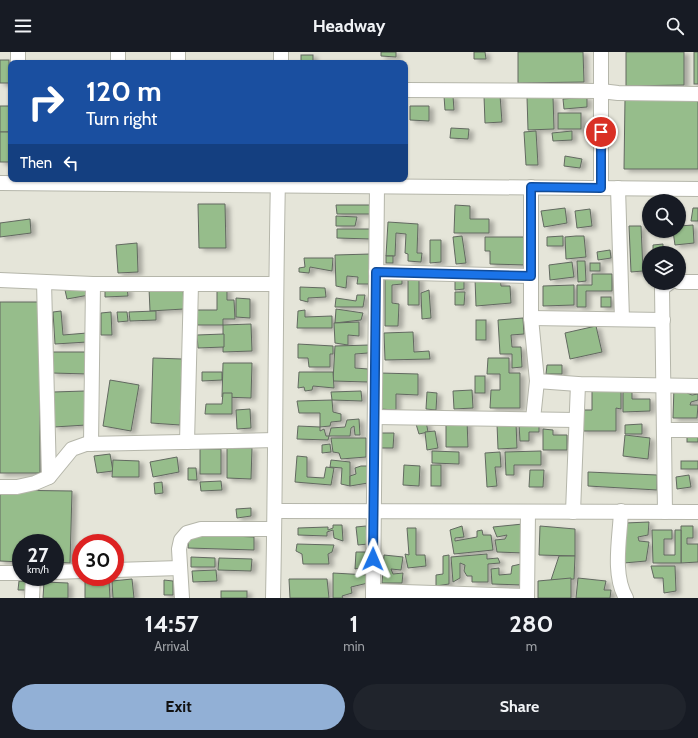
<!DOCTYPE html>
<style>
body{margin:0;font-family:Cabin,sans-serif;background:#20242c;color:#f1f3f6;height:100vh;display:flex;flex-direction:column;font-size:15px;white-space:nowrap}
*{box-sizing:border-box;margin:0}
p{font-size:13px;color:#9ea1a6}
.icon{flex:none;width:22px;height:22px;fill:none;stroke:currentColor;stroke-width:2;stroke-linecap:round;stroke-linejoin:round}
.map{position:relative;height:546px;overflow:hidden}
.panel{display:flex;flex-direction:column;background:#171b24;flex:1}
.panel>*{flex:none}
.hud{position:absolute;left:8px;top:8px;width:400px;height:122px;border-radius:8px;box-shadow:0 1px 3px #0004;background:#1a4fa0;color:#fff;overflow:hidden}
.fabs{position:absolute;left:642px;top:142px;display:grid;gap:8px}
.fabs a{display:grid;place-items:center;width:44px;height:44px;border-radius:50%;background:#171b24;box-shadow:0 1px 3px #0004;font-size:20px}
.speed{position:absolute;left:12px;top:482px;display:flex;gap:8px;font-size:20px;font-weight:700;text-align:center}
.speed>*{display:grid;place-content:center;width:52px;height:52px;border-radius:50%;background:#171b24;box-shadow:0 1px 3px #0004;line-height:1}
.speed small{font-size:10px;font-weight:400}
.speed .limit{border:6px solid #d22;background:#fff;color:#111}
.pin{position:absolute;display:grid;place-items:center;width:34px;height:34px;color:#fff;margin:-17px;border:2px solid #fff;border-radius:50%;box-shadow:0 1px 4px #0007}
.me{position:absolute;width:44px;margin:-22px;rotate:1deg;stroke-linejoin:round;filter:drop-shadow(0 0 3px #0008)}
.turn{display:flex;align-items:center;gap:14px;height:84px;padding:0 12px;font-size:18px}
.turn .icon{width:52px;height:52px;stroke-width:2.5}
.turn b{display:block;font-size:28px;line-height:34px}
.then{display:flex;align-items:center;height:38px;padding:0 12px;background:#0003;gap:8px;font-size:15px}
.eta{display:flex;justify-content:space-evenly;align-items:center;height:68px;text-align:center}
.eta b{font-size:24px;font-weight:800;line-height:28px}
.action{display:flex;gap:8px;margin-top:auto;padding:8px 12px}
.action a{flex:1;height:46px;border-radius:24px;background:#92b0d6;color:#111;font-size:16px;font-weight:800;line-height:46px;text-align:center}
.action a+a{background:#20242c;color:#f1f3f6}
header{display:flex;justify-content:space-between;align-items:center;height:52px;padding:0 12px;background:#171b24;font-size:18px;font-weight:800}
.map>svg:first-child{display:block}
</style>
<header><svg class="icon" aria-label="menu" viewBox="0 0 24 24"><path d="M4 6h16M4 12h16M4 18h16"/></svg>Headway<svg class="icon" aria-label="search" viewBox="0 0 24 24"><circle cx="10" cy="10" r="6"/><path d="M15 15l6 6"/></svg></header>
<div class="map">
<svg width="698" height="546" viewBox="0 0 698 546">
<defs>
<filter id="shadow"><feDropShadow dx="4.5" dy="2.5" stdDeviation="2" flood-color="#0004"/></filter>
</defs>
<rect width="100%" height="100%" fill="#e5e5d9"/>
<g fill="#96bd8b" stroke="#626960" filter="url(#shadow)">
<polygon points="381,0 396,0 396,5 381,4"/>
<polygon points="474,0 485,0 486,7 474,7"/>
<polygon points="518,0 583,0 584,30 518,31"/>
<polygon points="626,0 684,0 684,33 626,34"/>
<rect x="694" y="0" width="4" height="32"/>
<rect x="301" y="3" width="12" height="8"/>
<rect x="0" y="8" width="9" height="23"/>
<polygon points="500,43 502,70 485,71 484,44"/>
<polygon points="444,44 453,44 454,58 445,58"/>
<polygon points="527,45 553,45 554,77 528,78"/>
<polygon points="587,45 587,55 564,57 563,47"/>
<polygon points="625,47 698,47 698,117 624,117"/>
<rect x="0" y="54" width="11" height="26"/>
<polygon points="410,54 429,54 429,69 410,68"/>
<rect x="558" y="61" width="23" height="16"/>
<polygon points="451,76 469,77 468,87 450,86"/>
<polygon points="536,79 538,113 526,113 524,80"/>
<polygon points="572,79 572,88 553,89 552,81"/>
<rect x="0" y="80" width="11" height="30"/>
<polygon points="565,104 582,107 580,116 564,114"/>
<polygon points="198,152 225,152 226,196 199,196"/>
<polygon points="336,153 371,153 370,162 337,162"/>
<polygon points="455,153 470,154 470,167 489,167 489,181 454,181"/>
<polygon points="565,156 567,171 544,175 541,159"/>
<polygon points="693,156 698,156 698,169 691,169"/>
<polygon points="590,157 592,174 577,176 575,159"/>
<polygon points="336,164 357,165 355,174 336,174"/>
<polygon points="30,167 31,181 0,185 0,171"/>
<polygon points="388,170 418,172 417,201 422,201 421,210 408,209 408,202 405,201 406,182 396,181 395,204 386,204"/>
<polygon points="693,173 694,191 675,193 673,179 679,179 679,174"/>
<polygon points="629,174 641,174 643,219 631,220"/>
<polygon points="337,177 372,177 371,187 337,186"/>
<polygon points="462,184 466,211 456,212 453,185"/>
<polygon points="563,184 563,194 547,194 547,185"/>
<polygon points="576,184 584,184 586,205 566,207 565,185"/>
<polygon points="485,185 526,185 526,213 490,212 490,199 485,199"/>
<polygon points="430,188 441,188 441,210 430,211"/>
<polygon points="137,191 138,220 118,221 116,193"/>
<polygon points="663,192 663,201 653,201 653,193"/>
<polygon points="610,198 611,206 598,208 597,200"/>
<polygon points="371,202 371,232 357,232 358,225 347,224 346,236 336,234 335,203"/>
<rect x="386" y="204" width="7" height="7"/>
<polygon points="304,206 333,206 332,219 310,215 309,221 299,220 299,216 305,215"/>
<polygon points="577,209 585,209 586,229 578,230"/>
<polygon points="572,210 574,225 550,228 549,213"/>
<rect x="590" y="211" width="10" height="8"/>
<polygon points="592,222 612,222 612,239 586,239 586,255 577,255 577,233 592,233"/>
<polygon points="385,224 402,224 402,232 392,233 392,251 399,252 398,274 385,274"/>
<polygon points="408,225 419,226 419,253 408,253"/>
<polygon points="500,225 501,234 510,234 511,251 476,254 475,227"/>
<polygon points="455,226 464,226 464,237 455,238"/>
<polygon points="574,233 574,253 543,254 543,234"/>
<polygon points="87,234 89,243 67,247 65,238"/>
<polygon points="183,234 184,257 150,259 149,236"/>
<polygon points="127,235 128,244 105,245 105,236"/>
<polygon points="300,235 325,236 326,245 308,246 308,250 300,248"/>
<polygon points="227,236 227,248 234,248 235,267 223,267 223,273 196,273 196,258 217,258 217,237"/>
<polygon points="429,238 431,266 422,267 421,241"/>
<polygon points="455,240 465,240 464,253 455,253"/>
<polygon points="357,243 365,243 363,255 335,255 336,246 356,249"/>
<rect x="601" y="245" width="10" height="10"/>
<polygon points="236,246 250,247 250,266 236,265"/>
<rect x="0" y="250" width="40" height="171"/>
<polygon points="336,257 363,261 361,268 335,271"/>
<polygon points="305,258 305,265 332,264 332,276 297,276 298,259"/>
<polygon points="61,259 63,283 87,281 87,290 55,292 53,260"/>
<polygon points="156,259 156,268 130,269 129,260"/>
<polygon points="111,260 112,283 101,283 101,261"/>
<polygon points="117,260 127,260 128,269 118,270"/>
<polygon points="523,266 524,282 511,283 512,295 521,295 522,315 512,316 512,302 500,302 498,268"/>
<rect x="476" y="268" width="10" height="20"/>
<polygon points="359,270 359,284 348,283 348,293 335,291 334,271"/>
<polygon points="251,272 252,299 223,300 223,273"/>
<polygon points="596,274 602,300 570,307 565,281"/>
<polygon points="413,280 414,300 429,299 430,307 385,308 384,281"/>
<polygon points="224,282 224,295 198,296 197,283"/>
<polygon points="298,292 333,294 333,302 330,302 330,315 309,315 308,306 298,306"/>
<polygon points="370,293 368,301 355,302 355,316 368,317 368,330 333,329 335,294"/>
<polygon points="52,300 88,300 88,322 52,321"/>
<polygon points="153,306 182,307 180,373 151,371"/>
<polygon points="488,306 509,306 509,321 520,321 520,356 490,356 491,338 500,338 500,322 487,322"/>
<polygon points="223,311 252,311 251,346 222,345"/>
<polygon points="547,313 562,313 562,322 546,322"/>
<polygon points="202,320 222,320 222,328 202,329"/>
<polygon points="299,320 333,320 334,336 313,334 312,338 305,339 304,335 298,336"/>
<polygon points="380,321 418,322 418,343 396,342 396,358 379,357"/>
<rect x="475" y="324" width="10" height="17"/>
<polygon points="110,328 139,333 131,379 103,374"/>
<polygon points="674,335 683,336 687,341 692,343 698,342 698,348 691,350 690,353 698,353 697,366 673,366"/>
<polygon points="621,336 621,357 616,356 616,379 581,379 580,358 592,358 592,337"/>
<polygon points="472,338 473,356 454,357 453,339"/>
<polygon points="85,339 86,373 54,375 53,340"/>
<polygon points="361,339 362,349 332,348 331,340"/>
<polygon points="427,340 437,341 436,358 426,357"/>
<polygon points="623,340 632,340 632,347 650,347 650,359 623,360"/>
<polygon points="223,341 232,341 232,362 205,362 206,352 222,352"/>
<polygon points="332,348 333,360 341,362 341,369 331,370 330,374 320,375 320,361 299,361 297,349"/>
<polygon points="250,357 251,376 237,377 236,358"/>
<polygon points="359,367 360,383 355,383 354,374 351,376 350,384 329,384 331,376 345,375 347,368"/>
<polygon points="446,368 467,368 468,395 446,395"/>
<polygon points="426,369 428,380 419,382 416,372"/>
<polygon points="516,371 517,396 498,397 497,372"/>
<polygon points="539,371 539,380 529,380 529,389 520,389 519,372"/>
<polygon points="642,372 642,382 625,382 625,373"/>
<polygon points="298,374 320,375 320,379 324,377 326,384 329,384 328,388 297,387"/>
<polygon points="543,377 553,378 553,383 567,383 567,398 543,398"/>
<polygon points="435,379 438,396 427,398 425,380"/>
<polygon points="380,381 394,381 393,396 380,396"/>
<rect x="687" y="381" width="11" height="9"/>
<polygon points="625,383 650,386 648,407 623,404"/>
<polygon points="331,386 366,386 366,405 341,407 339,401 333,400"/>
<polygon points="330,392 331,400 322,401 322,393"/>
<polygon points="227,396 252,396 251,427 227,426"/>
<rect x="200" y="397" width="21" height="25"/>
<polygon points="432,399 459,400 459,412 432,411"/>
<polygon points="541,399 541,413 514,413 514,423 506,423 505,400"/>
<polygon points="500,400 501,415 495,415 497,434 487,435 485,401"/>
<polygon points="110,402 113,419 97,421 94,404"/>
<polygon points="297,404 307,405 307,425 324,426 326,415 334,416 331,433 295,430"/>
<polygon points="177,405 179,420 153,425 150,410"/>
<polygon points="113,408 139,409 139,425 112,425"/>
<polygon points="331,408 350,410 350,434 341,432 342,416 330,415"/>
<rect x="681" y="409" width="17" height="8"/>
<polygon points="404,413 420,414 419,434 403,433"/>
<rect x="431" y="413" width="10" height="21"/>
<polygon points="361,414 368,414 368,431 350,434 350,424 356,422 355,416"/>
<polygon points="188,416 196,416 197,428 188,428"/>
<polygon points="530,418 544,418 543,435 529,435"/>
<polygon points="588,420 657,423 657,438 588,434"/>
<polygon points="689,423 691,435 677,437 676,425"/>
<polygon points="221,429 222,438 201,439 200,430"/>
<polygon points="162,430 163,441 155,442 154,431"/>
<polygon points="0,438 72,439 70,511 55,510 55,491 21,491 21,510 0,509"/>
<polygon points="251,456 251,464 237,466 236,457"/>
<polygon points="649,470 648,483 638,485 639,489 649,490 646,509 624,511 625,471"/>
<polygon points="523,472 524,501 497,500 495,488 505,487 507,483 497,485 493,475"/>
<polygon points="333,473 342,473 343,489 334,486 333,478 327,480 327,484 298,483 298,476 328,475 328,478 333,476"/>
<polygon points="366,474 368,492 358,493 356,475"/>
<polygon points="462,474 464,485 455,486 455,489 477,485 477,479 482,478 483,483 491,483 493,498 454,502 450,478"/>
<polygon points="540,474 575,477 575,504 539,503"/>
<polygon points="681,474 693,474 693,486 687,486 687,492 698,492 698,510 681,511"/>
<polygon points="407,476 416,476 416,503 425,503 426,514 408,516 405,502 409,503"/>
<polygon points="652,478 672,478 672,487 664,487 664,503 675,503 675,478 681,478 681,511 653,511"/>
<polygon points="189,482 254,485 254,498 188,496"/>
<polygon points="297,492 334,493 332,500 328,502 329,512 303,512 302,502 296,499"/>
<polygon points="356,500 368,500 368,514 355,517"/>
<polygon points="487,502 487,507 498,506 500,511 488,512 488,530 472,530 472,524 467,524 464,519 465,513 460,511 460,526 453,530 451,505"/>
<polygon points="384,503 403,505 401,518 391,517 393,522 403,521 402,531 382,531"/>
<polygon points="449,503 449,532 436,534 436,523 443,522 443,504"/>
<polygon points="559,504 575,504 574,527 551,528"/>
<polygon points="191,505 215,506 215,515 191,515"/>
<polygon points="219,506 252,507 251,519 218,518"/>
<polygon points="521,512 522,533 492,532 491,517 499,516 499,523 511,522 512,514"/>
<polygon points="651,514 675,514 676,539 664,541 663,526 654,526"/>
<polygon points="216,518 217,529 193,530 192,519"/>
<polygon points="333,521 368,523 368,531 351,535 352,541 342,544 343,546 333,546"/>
<polygon points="571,526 571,546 538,546 538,529"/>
<polygon points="578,526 606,529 604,538 611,538 610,546 576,546"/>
<polygon points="132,527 134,546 113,546 112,529"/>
<polygon points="289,527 327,527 329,546 290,546"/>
<polygon points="164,528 173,529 173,543 164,543"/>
<polygon points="19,529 30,530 30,538 18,538"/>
<polygon points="109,529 110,546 85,546 85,530"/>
<polygon points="44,530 68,531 68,546 43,546"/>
<rect x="221" y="539" width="26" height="7"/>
</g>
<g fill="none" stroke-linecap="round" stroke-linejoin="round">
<g stroke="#b5b6aa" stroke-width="16">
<g id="minor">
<polyline points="18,0 18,11"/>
<polyline points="118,0 118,11"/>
<polyline points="601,0 601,136"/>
<polyline points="178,11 178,0"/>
<polyline points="281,11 281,0"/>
<polyline points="405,38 601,39 618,41 698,42"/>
<polyline points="0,131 698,137"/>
<polyline points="531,135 531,266 537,329 578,332 698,334"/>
<polyline points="618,136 622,267"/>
<polyline points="376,220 531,224"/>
<polyline points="0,228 93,232 275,232"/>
<polyline points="44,230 49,425"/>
<polyline points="679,230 698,230"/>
<polyline points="531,266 663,268"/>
<polyline points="375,365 576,368"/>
<polyline points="533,367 537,329"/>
<polyline points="664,378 698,378"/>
<polyline points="187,390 191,232"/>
<polyline points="91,392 93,232"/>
<polyline points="0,435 17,435 35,431 49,425 72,397 86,392 275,388"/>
<polyline points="275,459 698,460"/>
<path d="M621,459C620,486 612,522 626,546"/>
<polyline points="573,460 578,332"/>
<polyline points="665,460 662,236 669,231"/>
<polyline points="115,518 180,516"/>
<polyline points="55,520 81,519"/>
<polyline points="0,521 21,521"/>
<polyline points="373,539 527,544"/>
<polyline points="32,546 33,525"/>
<polyline points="182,546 179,497 181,488 187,481 201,477 274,477"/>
<path d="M273,546C276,406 275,267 278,127"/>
<polyline points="373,546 377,134"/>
<polyline points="527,546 528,460"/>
</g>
</g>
<use href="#minor" stroke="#fff" stroke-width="14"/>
</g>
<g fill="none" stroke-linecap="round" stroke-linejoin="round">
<g stroke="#114b97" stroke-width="10">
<polyline id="route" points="373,507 376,220 531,224 531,135 601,136 601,80"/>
</g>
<use href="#route" stroke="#1a73e8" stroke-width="7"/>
</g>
</svg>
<div class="fabs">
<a><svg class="icon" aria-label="search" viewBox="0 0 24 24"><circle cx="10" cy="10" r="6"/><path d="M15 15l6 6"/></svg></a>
<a><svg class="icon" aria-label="layers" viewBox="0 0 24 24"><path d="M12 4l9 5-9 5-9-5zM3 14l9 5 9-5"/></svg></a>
</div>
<div class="speed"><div>27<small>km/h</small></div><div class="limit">30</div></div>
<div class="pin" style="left:601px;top:80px;background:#d93025"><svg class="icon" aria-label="arrive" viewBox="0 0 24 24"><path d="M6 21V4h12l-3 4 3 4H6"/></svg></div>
<svg class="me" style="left:373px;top:507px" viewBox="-20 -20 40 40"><path d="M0-17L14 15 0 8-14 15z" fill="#1a73e8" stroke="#fff" stroke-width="4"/></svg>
<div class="hud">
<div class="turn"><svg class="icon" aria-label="right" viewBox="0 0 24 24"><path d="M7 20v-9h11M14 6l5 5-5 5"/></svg><div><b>120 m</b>Turn right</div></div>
<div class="then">Then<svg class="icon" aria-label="left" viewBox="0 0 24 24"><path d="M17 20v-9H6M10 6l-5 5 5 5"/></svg></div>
</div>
</div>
<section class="panel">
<div class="eta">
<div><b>14:57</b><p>Arrival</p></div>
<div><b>1</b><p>min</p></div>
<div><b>280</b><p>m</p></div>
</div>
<div class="action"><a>Exit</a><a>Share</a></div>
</section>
